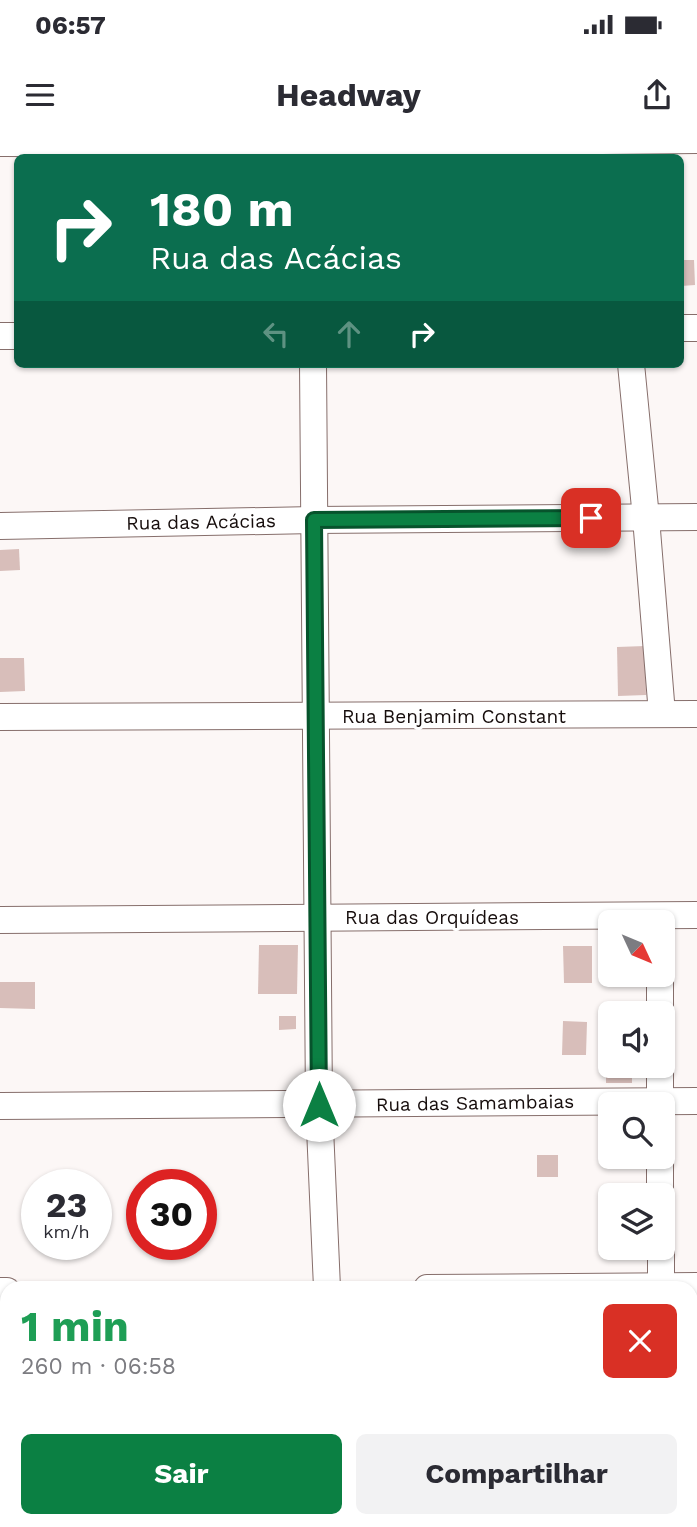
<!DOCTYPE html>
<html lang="pt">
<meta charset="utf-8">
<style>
body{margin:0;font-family:"Work Sans",sans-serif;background:#f2f2f3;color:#2b2b33;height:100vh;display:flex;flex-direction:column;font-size:26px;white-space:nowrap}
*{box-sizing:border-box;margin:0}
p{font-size:23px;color:#7c7c81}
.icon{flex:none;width:38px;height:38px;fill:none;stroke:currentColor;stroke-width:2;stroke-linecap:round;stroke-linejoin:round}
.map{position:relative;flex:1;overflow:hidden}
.panel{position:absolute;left:0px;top:1141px;width:698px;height:247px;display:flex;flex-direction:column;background:#fff;border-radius:21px 21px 0 0;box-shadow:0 2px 5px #0004}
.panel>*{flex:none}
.banner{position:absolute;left:14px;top:14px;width:670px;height:214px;border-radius:10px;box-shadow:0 2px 5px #0004;background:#0b6e4f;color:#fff;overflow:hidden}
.needle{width:46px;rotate:134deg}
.tools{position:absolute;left:598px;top:770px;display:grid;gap:14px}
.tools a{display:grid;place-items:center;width:77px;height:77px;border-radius:10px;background:#fff;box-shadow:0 2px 5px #0004;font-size:35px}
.speed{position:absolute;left:21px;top:1029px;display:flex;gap:14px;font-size:35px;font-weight:700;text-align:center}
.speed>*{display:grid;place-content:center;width:91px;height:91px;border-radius:50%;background:#fff;box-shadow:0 2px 5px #0004;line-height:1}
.speed small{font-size:18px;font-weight:400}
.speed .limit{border:10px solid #d22;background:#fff;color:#111}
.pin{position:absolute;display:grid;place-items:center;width:60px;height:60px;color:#fff;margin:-30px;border-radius:14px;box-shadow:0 4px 10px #0006}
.me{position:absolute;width:77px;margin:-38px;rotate:0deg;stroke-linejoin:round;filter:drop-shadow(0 0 5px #0008)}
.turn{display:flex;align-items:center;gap:24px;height:147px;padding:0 21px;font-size:32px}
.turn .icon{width:91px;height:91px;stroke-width:2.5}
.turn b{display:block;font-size:49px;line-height:60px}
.lanes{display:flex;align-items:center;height:66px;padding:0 21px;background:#0003;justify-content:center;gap:35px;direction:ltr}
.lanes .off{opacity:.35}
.round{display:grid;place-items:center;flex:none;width:74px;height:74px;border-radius:10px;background:#f2f2f3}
.overview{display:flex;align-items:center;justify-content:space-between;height:119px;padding:0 21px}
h1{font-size:42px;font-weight:700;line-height:52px;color:#1e9e55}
.cta{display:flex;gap:14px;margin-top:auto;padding:14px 21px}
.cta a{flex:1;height:80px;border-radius:10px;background:#0b8043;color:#fff;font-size:28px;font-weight:700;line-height:80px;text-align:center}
.cta a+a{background:#f2f2f3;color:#2b2b33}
.status{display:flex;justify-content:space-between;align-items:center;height:49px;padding:0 35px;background:#fff;direction:ltr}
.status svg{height:19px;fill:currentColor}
header{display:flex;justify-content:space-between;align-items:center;height:91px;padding:0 21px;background:#fff;font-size:32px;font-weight:700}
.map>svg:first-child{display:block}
</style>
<div class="status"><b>06:57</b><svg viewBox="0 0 49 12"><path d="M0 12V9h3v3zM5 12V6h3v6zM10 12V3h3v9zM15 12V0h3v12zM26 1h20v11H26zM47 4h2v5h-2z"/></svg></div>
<header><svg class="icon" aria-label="menu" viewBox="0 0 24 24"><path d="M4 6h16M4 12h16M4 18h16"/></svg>Headway<svg class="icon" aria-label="share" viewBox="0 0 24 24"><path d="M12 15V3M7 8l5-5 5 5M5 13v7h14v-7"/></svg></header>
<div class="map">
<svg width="697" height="1387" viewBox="0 0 697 1387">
<rect width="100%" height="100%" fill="#fcf7f6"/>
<g fill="#d8beba">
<polygon points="681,120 694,120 695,145 681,146"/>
<polygon points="19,409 20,430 0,431 0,410"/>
<polygon points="645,506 646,555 618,556 617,507"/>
<polygon points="0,518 24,518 25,551 0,552"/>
<polygon points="259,805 298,805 297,854 258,854"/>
<polygon points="563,806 592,806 592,843 564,843"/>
<rect x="619" y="835" width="24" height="5"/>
<polygon points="0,842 35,842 35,869 0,868"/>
<polygon points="279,876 296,876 296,889 279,890"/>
<polygon points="603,877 611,877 611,902 602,902"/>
<polygon points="563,881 587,882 586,915 562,915"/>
<polygon points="606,920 611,920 611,926 632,926 632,943 606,943"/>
<rect x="537" y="1015" width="21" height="22"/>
</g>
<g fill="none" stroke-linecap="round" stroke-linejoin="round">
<g stroke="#866e6b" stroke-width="28">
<g id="minor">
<polyline points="0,3 310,4 697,0"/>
<polyline points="681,188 697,188"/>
<polyline points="0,196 18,196"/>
<polyline points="313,224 319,965 327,1148"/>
<polyline points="631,224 646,378 662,574"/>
<polyline points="0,386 314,380 697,377"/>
<polyline points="0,577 697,574"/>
<polyline points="0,780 697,775"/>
<polyline points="660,873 660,835"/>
<polyline points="660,964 660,926"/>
<polyline points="0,966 697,961"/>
<polyline points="660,1017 660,1055"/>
<polyline points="661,1108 661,1147"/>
<polyline points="427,1148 697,1146"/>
<polyline points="0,1151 7,1151"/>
</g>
</g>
<use href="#minor" stroke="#fff" stroke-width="26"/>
</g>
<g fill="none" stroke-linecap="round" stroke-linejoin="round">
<g stroke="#07532c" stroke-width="18">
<polyline id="route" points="319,965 314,380 591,378"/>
</g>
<use href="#route" stroke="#0b8043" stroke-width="12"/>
</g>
<g text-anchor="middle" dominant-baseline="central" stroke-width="6" stroke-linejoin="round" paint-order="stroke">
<g font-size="19" fill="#160d0c" stroke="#fff">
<text transform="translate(201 382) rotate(-1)">Rua das Acácias</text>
<text x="454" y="576">Rua Benjamim Constant</text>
<text x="432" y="777">Rua das Orquídeas</text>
<text transform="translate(475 963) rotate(-1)">Rua das Samambaias</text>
</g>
</g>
</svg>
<div class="tools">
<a><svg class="needle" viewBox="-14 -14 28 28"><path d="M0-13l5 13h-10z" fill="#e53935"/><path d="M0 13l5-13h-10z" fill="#7c7c81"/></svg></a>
<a><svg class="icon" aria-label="sound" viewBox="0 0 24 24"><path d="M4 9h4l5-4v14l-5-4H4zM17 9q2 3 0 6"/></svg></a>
<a><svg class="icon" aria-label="search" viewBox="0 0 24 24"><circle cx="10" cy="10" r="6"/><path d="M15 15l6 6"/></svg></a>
<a><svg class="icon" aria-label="layers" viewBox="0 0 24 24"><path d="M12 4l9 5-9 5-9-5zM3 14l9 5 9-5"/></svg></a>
</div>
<div class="speed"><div>23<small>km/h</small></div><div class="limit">30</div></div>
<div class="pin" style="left:591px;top:378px;background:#d93025"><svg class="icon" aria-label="arrive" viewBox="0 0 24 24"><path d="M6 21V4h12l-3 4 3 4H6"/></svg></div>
<svg class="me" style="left:319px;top:965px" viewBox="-20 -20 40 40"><circle r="19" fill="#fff"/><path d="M0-13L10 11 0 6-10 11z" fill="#0b8043"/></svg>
<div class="banner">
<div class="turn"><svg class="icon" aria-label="right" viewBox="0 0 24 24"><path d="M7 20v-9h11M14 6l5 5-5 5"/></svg><div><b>180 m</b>Rua das Acácias</div></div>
<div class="lanes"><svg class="icon off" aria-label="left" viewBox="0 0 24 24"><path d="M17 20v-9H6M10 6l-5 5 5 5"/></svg><svg class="icon off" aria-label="ahead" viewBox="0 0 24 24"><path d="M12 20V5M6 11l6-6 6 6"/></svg><svg class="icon" aria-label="right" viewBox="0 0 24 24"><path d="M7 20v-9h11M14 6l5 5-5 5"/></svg></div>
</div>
<section class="panel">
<div class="overview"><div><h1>1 min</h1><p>260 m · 06:58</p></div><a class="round" style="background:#d93025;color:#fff"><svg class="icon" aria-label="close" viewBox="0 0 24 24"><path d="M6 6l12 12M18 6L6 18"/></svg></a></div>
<div class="cta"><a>Sair</a><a>Compartilhar</a></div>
</section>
</div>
